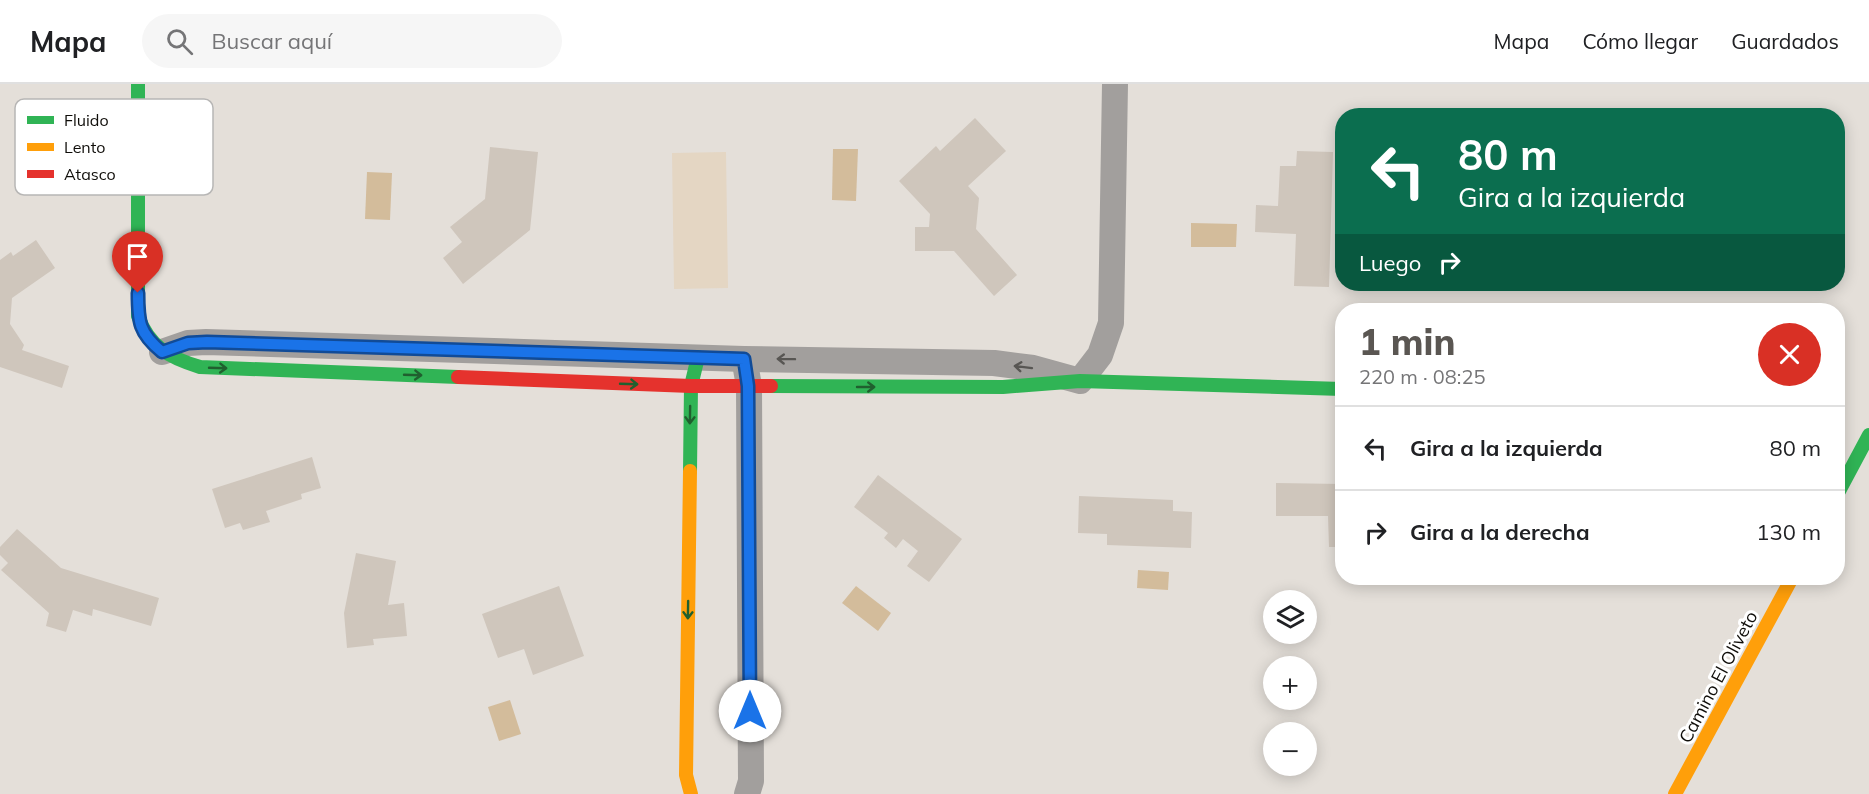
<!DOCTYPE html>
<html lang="es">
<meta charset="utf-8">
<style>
body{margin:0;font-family:Mulish,sans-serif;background:#f6f6f6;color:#202124;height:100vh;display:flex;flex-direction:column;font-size:22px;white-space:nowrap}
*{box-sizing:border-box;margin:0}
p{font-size:20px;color:#757577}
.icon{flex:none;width:33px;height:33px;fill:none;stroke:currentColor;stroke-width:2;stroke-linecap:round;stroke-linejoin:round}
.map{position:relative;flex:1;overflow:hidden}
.sheet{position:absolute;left:1335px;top:219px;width:510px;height:282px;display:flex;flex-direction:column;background:#fff;border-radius:24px;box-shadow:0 3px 15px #0003}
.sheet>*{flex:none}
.top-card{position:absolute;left:1335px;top:24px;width:510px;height:183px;border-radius:24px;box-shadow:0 3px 15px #0003;background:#0b6e4f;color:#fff;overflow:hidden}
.controls{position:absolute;left:1263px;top:506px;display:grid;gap:12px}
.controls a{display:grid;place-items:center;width:54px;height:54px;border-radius:50%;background:#fff;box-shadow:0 3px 15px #0003;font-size:30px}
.pin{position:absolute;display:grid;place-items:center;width:51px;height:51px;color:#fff;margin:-62px -26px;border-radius:50% 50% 50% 0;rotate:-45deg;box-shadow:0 0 6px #0007}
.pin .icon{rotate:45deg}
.me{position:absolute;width:66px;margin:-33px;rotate:0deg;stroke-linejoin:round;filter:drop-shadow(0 0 4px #0008)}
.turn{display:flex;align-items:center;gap:21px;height:126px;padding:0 24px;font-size:27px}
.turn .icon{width:78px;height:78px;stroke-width:2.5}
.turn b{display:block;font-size:42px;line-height:51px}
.then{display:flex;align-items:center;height:57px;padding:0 24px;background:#0003;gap:12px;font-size:22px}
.round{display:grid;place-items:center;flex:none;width:63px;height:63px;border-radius:32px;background:#f6f6f6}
.overview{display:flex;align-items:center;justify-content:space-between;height:102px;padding:0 24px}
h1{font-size:36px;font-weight:800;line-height:45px;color:#5a5652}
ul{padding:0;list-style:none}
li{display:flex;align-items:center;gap:18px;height:84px;padding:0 24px;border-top:2px solid #e0e0e0}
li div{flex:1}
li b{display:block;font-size:22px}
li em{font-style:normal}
header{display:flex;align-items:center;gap:36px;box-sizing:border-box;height:84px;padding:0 30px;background:#fff;border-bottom:2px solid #e0e0e0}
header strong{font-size:28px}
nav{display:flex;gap:33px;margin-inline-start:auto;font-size:21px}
.search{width:420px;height:54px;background:#f6f6f6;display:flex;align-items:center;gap:15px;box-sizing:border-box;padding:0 21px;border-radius:33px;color:#757577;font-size:22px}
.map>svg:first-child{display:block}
</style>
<header>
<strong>Mapa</strong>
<div class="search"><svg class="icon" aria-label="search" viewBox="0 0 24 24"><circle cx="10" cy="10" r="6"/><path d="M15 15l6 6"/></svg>Buscar aquí</div>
<nav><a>Mapa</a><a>Cómo llegar</a><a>Guardados</a></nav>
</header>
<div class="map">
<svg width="1869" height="710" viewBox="0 0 1869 710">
<rect width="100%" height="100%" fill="#e4dfd9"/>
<polygon fill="#e4d6c3" points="726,68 728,204 674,205 672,69"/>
<g fill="#d3bc9b">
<polygon points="833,65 858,65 856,117 832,116"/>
<polygon points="367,88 392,89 390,136 365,135"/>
<polygon points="1191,139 1237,140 1236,163 1191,163"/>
<polygon points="1138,486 1169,488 1168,506 1137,504"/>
<polygon points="856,502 891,529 878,547 842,519"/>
<polygon points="510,616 521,650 499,657 488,623"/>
</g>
<g fill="#cfc6bc">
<polygon points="975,34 1006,67 968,102 979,114 976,145 1017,191 994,212 954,167 915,167 915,143 929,143 930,130 899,97 936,62 940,67"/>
<polygon points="490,63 538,68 530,146 463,200 443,174 462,158 450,143 485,115"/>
<polygon points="1297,67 1333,68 1329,203 1294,202 1296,150 1255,148 1256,121 1278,122 1280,82 1296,82"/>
<polygon points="36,156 55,184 12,214 10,240 24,261 22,266 69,282 62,304 0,283 0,176 11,168 13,172"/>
<polygon points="312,373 321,404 301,410 302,415 266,427 270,438 243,446 240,439 225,444 212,405"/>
<polygon points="878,391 962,455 929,498 907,482 918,467 903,455 896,464 884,454 888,449 854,423"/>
<polygon points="1276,399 1342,400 1342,463 1329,463 1328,432 1276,432"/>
<polygon points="1079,412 1173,416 1173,427 1192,428 1191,464 1107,461 1107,450 1078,449"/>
<polygon points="17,445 61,484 159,514 151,542 93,525 92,532 73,526 66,548 46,542 49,529 1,486 8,479 0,471 0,463"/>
<polygon points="356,469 396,477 388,521 404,519 407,552 373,555 374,561 347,564 344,529"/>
<polygon points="559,502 584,572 533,591 524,565 498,574 482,530"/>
</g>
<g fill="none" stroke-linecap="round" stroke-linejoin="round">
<g stroke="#a29f9d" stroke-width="26">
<polyline points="162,268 188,259 206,258 744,275 994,279 1033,284 1080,297 1100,271 1111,239 1115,0"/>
<polyline points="746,285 749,302 751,697 747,710"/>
</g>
<g stroke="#30b455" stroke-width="14">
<path d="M138,0V232C149,263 170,274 200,283L458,293"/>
<polyline points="771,302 1003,303 1080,297 1342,305"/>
<polyline points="690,387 691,302 698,273"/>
<polyline points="1838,409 1869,351"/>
</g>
<g stroke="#ff9f0a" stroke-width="14">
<polyline points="690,387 686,691 691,710"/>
<polyline points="1675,710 1792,494"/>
</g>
<polyline stroke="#e5322d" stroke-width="14" points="458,293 691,302 771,302"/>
</g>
<defs><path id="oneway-shaft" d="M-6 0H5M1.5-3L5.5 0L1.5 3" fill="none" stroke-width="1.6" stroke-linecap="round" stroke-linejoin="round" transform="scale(1.5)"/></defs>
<g stroke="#585653">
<use href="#oneway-shaft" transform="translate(786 275) rotate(-179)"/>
<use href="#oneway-shaft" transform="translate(1023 283) rotate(-173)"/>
</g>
<g stroke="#20602f">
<use href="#oneway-shaft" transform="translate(218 284) rotate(2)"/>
<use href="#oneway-shaft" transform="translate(413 291) rotate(2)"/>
<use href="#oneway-shaft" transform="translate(629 300) rotate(2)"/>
<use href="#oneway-shaft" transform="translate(866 303)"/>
<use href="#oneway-shaft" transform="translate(690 331) rotate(91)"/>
<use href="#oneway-shaft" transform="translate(688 526) rotate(91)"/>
</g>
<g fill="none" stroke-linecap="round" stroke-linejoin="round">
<g stroke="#114b97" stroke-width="15">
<path id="route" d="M138,209C138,238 139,249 162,268L188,259L207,258L744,275L748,302L750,627"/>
</g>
<use href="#route" stroke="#1a73e8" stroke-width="10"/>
</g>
<g text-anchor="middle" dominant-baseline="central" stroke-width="6" stroke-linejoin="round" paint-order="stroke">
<g font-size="18" fill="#0f0d09" stroke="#fff">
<text transform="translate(1718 593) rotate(-62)">Camino El Oliveto</text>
</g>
</g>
<rect x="15" y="15" width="198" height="96" rx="9" fill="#fff" stroke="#b7b6b5" stroke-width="1.5"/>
<rect x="27" y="32" width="27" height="8" fill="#30b455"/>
<rect x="27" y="59" width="27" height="8" fill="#ff9f0a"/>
<rect x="27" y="86" width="27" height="8" fill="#e5322d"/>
<g font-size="16" fill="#0f0d09">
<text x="64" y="42">Fluido</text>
<text x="64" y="69">Lento</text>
<text x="64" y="96">Atasco</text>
</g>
</svg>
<div class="controls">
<a><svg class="icon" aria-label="layers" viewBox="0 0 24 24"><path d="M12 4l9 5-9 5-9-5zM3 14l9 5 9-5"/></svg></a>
<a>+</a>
<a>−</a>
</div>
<div class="pin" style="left:138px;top:209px;background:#d93025"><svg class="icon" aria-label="arrive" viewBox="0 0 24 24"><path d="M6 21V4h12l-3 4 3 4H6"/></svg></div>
<svg class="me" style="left:750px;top:627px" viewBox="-20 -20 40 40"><circle r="19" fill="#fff"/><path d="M0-13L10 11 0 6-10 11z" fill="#1a73e8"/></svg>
<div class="top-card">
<div class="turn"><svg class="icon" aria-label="left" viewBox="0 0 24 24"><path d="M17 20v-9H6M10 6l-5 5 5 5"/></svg><div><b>80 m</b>Gira a la izquierda</div></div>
<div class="then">Luego<svg class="icon" aria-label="right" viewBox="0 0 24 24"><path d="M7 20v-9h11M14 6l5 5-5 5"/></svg></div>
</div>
<section class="sheet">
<div class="overview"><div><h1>1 min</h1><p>220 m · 08:25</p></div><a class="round" style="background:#d93025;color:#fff"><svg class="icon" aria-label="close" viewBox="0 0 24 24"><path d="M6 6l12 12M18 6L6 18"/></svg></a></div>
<ul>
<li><svg class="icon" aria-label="left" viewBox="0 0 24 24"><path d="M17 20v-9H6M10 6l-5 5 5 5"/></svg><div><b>Gira a la izquierda</b></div><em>80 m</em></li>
<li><svg class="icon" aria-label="right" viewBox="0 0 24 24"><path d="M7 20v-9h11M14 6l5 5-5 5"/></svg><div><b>Gira a la derecha</b></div><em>130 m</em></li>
</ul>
</section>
</div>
